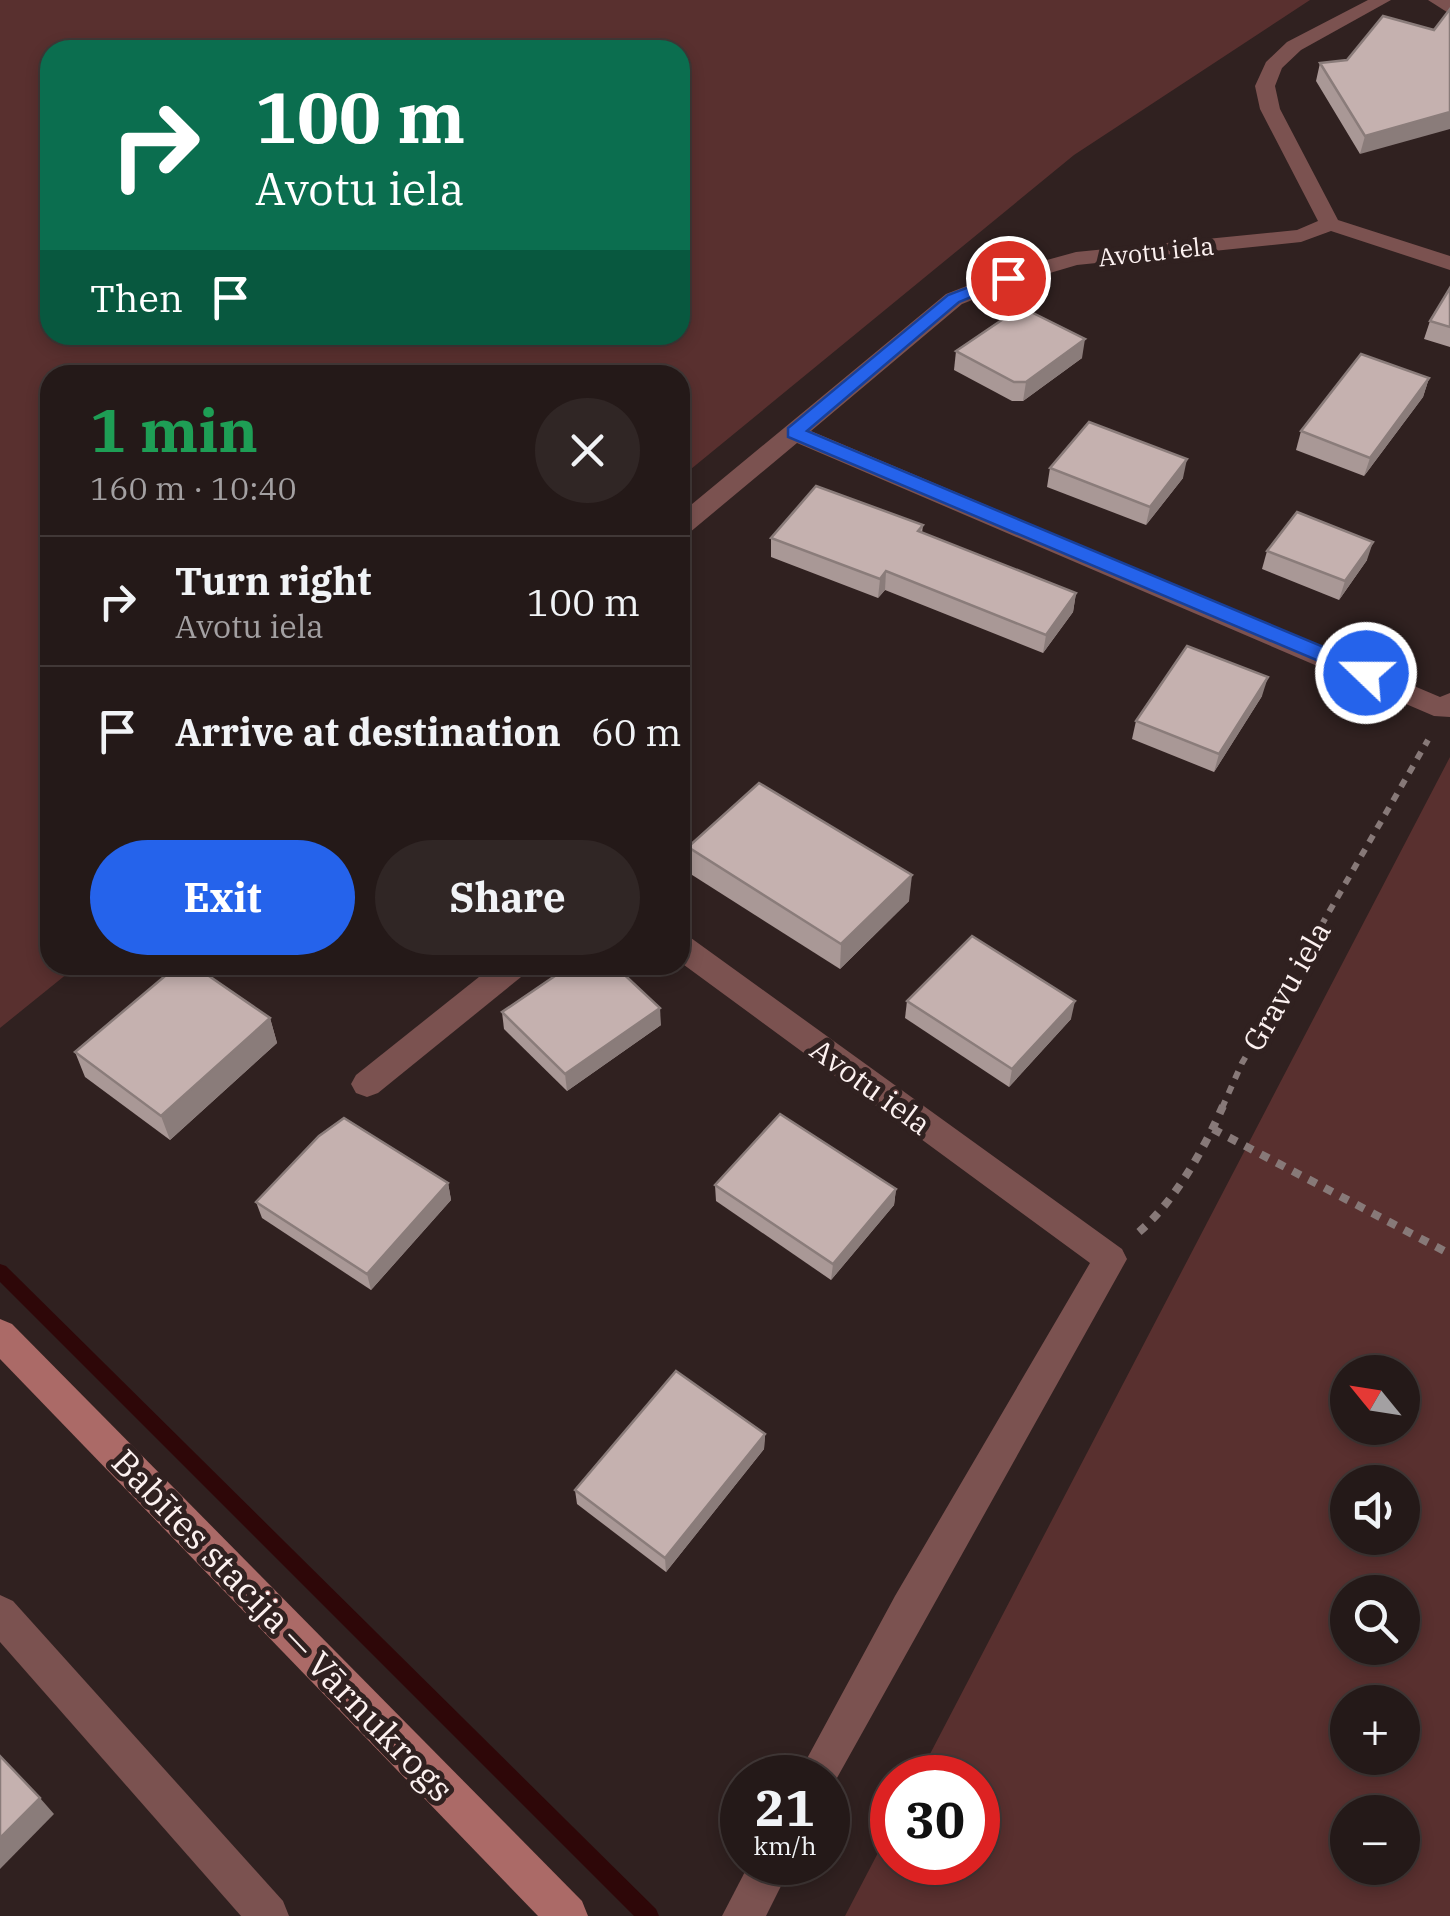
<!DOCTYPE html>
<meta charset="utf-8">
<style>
body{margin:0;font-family:"IBM Plex Serif",serif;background:#302625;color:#f1f3f6;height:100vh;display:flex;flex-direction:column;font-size:38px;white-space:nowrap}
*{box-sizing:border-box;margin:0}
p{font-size:32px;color:#a3a0a2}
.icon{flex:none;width:55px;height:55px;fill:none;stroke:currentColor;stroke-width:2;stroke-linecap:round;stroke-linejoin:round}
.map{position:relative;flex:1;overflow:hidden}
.side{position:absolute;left:40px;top:365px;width:650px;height:610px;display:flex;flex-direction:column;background:#241918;border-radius:30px;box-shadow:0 5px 15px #0003,0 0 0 2px #413837}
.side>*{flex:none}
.top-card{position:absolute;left:40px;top:40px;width:650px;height:305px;border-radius:30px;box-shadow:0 5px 15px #0003,0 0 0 2px #413837;background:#0b6e4f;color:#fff;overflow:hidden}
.needle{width:65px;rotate:300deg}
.fabs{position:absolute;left:1330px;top:1355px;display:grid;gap:20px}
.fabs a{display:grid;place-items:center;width:90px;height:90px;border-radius:50%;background:#241918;box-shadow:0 5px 15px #0003,0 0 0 2px #413837;font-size:50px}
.speed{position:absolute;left:720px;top:1755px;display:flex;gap:20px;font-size:50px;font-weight:700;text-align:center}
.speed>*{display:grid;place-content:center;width:130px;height:130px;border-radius:50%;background:#241918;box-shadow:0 5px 15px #0003,0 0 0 2px #413837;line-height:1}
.speed small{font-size:25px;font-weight:400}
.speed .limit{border:15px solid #d22;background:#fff;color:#111}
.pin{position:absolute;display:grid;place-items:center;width:85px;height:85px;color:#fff;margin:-42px;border:5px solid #fff;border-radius:50%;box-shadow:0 2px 10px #0007}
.me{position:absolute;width:110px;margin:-55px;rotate:292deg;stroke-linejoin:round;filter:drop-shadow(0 0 8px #0008)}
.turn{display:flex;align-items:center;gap:35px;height:210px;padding:0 50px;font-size:45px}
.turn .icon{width:130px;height:130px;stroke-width:2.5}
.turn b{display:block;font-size:70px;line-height:85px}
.then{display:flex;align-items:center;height:95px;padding:0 50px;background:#0003;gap:20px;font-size:38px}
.round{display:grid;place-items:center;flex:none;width:105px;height:105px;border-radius:52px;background:#302625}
.head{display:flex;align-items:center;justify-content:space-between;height:170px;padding:0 50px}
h1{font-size:60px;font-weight:700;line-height:75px;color:#1e9e55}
.button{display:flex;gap:20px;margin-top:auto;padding:20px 50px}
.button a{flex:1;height:115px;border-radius:60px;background:#2563eb;color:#fff;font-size:40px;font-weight:700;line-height:115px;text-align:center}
.button a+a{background:#302625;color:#f1f3f6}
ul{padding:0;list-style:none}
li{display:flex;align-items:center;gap:30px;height:130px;padding:0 50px;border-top:2px solid #413837}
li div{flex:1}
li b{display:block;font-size:38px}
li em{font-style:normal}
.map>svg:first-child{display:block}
</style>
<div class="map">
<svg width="1450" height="1916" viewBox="0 0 1450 1916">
<rect width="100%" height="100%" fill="#302120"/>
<g fill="#59302f" fill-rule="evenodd">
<path d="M0,0H1310L1074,155L680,478V375H50V965H78L0,1028ZM50,50H680V335H50Z"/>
<path d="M1450,757V1916H845L892,1826V1862H978V1778L918,1777ZM1348,1372H1402V1428H1348ZM1348,1482H1402V1538H1348ZM1348,1592H1402V1648H1348ZM1348,1702H1402V1758H1348ZM1348,1812H1402V1868H1348Z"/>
</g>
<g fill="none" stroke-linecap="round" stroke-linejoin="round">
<polygon fill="#2e0708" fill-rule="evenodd" points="0,1264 6,1266 656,1909 659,1916 634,1916 0,1282"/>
<polyline stroke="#877978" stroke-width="6" stroke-dasharray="8 8" stroke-linecap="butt" points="1222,1108 1242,1063 1428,740"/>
<g stroke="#877978" stroke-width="8" stroke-dasharray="9 9" stroke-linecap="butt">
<polyline points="1213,1129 1450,1254"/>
<path d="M1139,1232C1175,1201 1204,1149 1223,1106"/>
</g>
<polygon fill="#7b5250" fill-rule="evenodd" points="494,965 530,965 526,973 378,1093 367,1097 356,1093 351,1084 356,1075"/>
<g fill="#7b5250" fill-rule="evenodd">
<polygon points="1368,0 1391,0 1301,50 1282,68 1275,86 1280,109 1338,220 1450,256 1450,270 1331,231 1301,242 1077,265 1016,283 962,304 811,431 1440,697 1450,693 1450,717 1434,716 797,443 689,533 680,535 680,514 946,294 1000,273 1076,252 1297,230 1318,221 1260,109 1255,86 1266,62 1287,42"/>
<polygon points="1428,0 1450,0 1450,14"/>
<polygon points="680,934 691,938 1122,1249 1127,1259 828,1794 828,1778 798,1778 804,1764 895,1596 1090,1263 680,962"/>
<polygon points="0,1595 13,1601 283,1901 289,1916 241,1916 0,1642"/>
<polygon points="750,1862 793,1862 766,1916 722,1916"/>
</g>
<polygon fill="#ab6a67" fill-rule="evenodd" points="0,1319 12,1324 582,1901 588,1916 538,1916 0,1359"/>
</g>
<g fill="#a99896">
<polygon points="1434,30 1360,154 1316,81 1320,63 1347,60"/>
<polygon points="1450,288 1450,347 1424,339 1430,321"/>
<polygon points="956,351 1082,358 1023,401 1012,401 954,370"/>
<polygon points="1429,378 1423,397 1364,476 1296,450 1301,431"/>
<polygon points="1050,468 1183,478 1146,525 1047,487"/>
<polygon points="923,525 922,533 1076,593 1073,612 1043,653 885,590 878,598 771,557 771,538"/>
<polygon points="1267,551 1367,560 1339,600 1262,569"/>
<polygon points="1262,696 1214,772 1132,739 1136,721"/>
<polygon points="688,847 909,901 840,969 689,873"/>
<polygon points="425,965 452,965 441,975"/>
<polygon points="907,1001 1071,1019 1009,1087 905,1018"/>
<polygon points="502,1012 661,1025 567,1091 504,1029"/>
<polygon points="270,1018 277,1043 170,1140 85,1077 75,1052"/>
<polygon points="448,1183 451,1200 371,1290 262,1218 256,1202"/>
<polygon points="715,1185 896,1189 894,1205 831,1280 716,1201"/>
<polygon points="765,1434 764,1449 666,1572 577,1504 575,1490"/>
</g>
<g fill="#8a7c7a">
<polygon points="1450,112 1450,129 1360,154 1365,136"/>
<polygon points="1085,339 1082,358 1023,401 1026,382"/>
<polygon points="1429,378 1423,397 1364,476 1370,458"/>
<polygon points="1187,459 1183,478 1146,525 1150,507"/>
<polygon points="1373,542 1367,560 1339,600 1345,581"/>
<polygon points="886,571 885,590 878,598 880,579"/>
<polygon points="1076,593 1073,612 1043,653 1046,635"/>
<polygon points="1268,677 1262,696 1214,772 1219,754"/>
<polygon points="912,875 909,901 840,969 841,944"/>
<polygon points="439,965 452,965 441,975"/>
<polygon points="1075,1001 1071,1019 1009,1087 1012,1069"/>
<polygon points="660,1008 661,1025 567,1091 565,1074"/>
<polygon points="270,1018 277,1043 170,1140 161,1116"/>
<polygon points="448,1183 451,1200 371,1290 367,1274"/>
<polygon points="896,1189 894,1205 831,1280 833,1264"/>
<polygon points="765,1434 764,1449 666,1572 665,1558"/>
<polygon points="40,1798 54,1814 0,1869 0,1838"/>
</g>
<g fill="#c5b1af" stroke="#8a7c7a" stroke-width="2.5">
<polygon points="1450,9 1450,112 1365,136 1320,63 1347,60 1383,16 1434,30"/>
<polygon points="1450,288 1450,327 1430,321"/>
<polygon points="1021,307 1085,339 1026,382 1014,382 956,351"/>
<polygon points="1361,354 1429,378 1370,458 1301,431"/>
<polygon points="1089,422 1187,459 1150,507 1050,468"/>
<polygon points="816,486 923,525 918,531 1076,593 1046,635 886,571 880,579 771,538"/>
<polygon points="1297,512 1373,542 1345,581 1267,551"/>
<polygon points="1187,646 1268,677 1219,754 1136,721"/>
<polygon points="759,783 912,875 841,944 688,847"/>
<polygon points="972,936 1075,1001 1012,1069 907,1001"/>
<polygon points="178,965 193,965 270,1018 161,1116 75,1052"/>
<polygon points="571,965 614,965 660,1008 565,1074 502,1012"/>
<polygon points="780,1114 896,1189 833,1264 715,1185"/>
<polygon points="344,1118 448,1183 367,1274 256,1202 319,1136"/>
<polygon points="676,1371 765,1434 665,1558 575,1490"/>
<polygon points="0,1756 40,1798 0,1838"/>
</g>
<polygon fill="#2563eb" stroke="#184099" stroke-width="2.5" points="1003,274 1017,278 959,302 807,431 1374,668 1374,678 1359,678 788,437 788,428 948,295"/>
<g text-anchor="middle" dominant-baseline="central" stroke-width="10" stroke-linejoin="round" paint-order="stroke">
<g font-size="25" fill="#fcf1f0" stroke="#302120">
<text transform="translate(1156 251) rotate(-6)">Avotu iela</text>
</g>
<g font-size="30" fill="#fcf1f0" stroke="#302120">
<text transform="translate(1286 986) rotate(-60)">Gravu iela</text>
<text transform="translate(871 1086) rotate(36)">Avotu iela</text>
</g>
<g font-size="35" fill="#fcf1f0" stroke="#302120">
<text transform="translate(283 1625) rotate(46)">Babītes stacija — Vārnukrogs</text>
</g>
</g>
</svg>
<div class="fabs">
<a><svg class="needle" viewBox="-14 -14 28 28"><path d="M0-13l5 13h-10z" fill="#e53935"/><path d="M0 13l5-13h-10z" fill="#a3a0a2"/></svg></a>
<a><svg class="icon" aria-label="sound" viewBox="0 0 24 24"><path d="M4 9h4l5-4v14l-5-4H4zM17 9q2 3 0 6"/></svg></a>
<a><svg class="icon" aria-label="search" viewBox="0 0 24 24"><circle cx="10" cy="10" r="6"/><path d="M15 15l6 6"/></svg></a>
<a>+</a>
<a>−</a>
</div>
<div class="speed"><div>21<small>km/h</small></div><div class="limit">30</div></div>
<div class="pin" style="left:1008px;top:278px;background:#d93025"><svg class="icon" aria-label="arrive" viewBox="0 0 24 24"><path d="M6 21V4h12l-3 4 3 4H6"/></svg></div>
<svg class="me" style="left:1366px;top:673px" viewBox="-20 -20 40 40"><circle r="17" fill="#2563eb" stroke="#fff" stroke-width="3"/><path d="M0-11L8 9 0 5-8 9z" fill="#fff"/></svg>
<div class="top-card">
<div class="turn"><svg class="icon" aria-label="right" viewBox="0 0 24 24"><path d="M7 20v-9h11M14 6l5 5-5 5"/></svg><div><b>100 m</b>Avotu iela</div></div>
<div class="then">Then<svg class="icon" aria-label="arrive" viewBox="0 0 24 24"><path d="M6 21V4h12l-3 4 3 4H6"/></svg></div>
</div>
<section class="side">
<div class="head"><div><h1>1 min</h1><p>160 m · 10:40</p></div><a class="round"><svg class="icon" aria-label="close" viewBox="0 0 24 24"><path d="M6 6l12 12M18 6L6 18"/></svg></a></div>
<ul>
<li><svg class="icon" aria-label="right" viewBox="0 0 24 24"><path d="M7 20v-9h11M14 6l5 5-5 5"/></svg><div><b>Turn right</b><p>Avotu iela</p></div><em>100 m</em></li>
<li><svg class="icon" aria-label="arrive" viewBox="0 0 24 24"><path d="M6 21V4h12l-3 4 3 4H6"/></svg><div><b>Arrive at destination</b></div><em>60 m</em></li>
</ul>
<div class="button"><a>Exit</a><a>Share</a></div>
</section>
</div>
